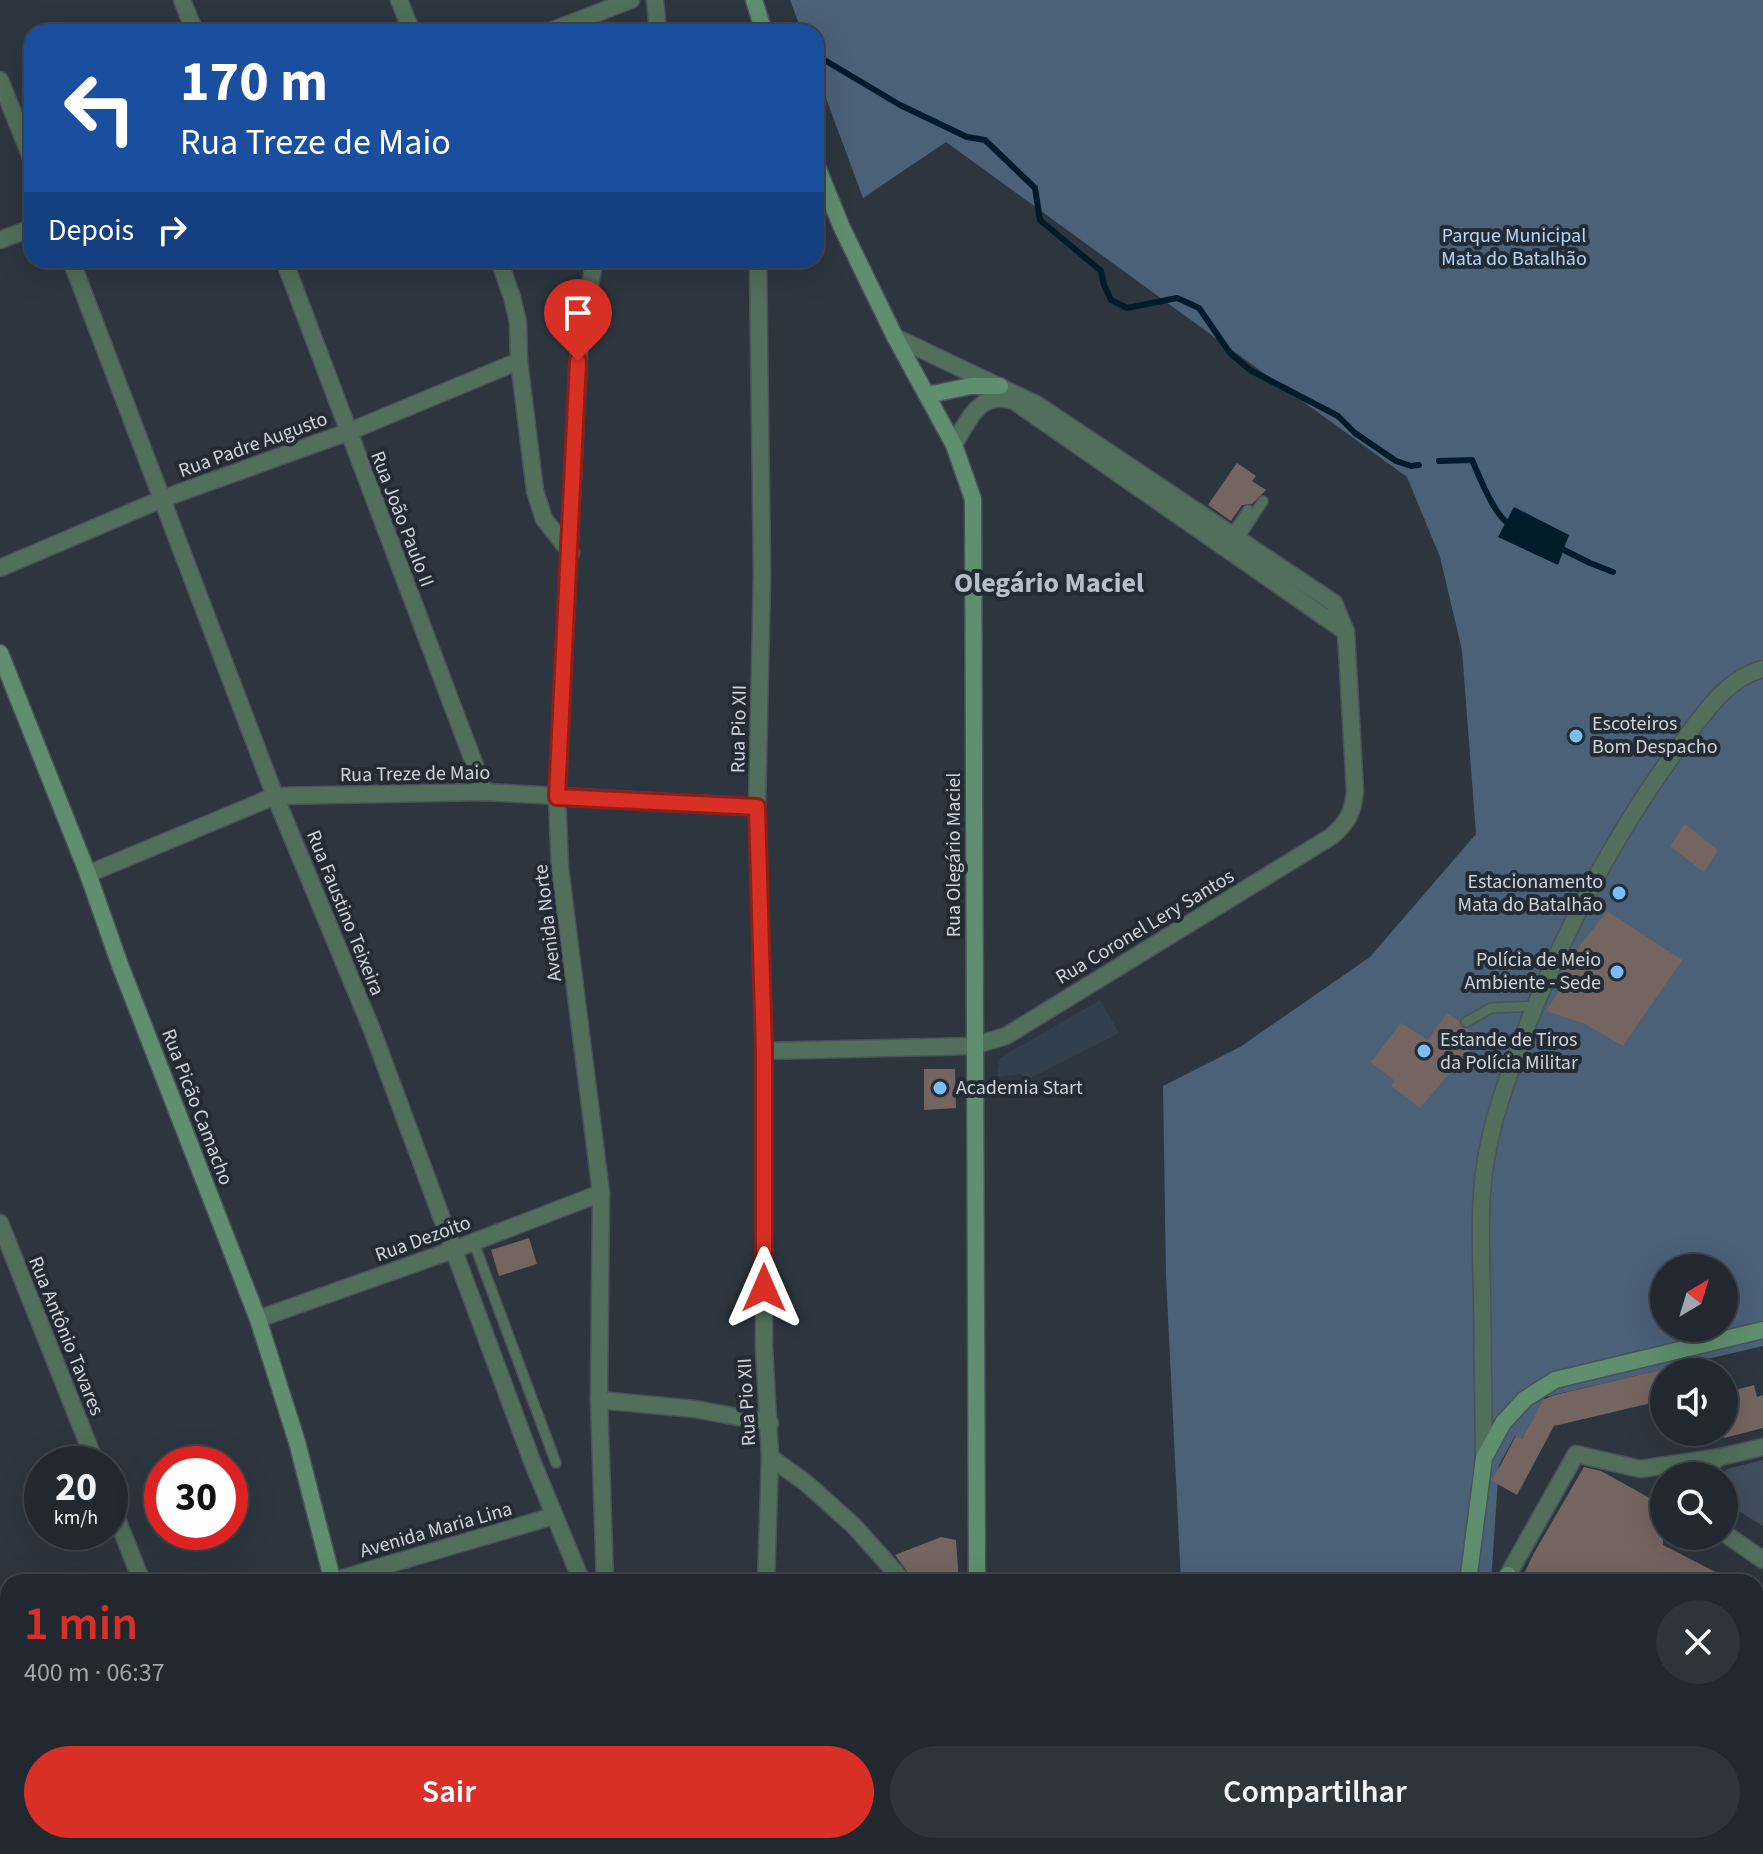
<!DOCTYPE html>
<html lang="pt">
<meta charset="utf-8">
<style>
body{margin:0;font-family:"Source Sans 3",sans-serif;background:#2e343b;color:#f1f3f6;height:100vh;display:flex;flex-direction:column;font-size:30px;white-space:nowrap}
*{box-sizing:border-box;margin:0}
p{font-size:26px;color:#a2a6aa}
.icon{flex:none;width:44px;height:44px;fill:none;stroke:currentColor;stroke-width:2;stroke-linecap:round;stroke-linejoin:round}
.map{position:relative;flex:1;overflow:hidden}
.panel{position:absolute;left:0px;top:1574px;width:1764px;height:280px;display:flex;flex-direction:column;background:#22282f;border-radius:24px 24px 0 0;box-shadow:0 8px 32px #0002,0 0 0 2px #3f444b}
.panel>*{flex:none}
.guide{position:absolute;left:24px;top:24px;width:800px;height:244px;border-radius:24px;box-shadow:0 8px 32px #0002,0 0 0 2px #3f444b;background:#1a4fa0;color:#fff;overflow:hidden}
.needle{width:52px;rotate:38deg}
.tools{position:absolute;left:1650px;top:1254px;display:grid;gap:16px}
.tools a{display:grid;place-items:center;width:88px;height:88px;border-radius:50%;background:#22282f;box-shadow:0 8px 32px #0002,0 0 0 2px #3f444b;font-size:40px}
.speed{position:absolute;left:24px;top:1446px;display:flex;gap:16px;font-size:40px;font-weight:700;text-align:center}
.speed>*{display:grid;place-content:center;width:104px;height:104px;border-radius:50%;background:#22282f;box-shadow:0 8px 32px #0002,0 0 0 2px #3f444b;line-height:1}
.speed small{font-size:20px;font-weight:400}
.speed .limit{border:12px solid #d22;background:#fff;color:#111}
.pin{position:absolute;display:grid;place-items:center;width:68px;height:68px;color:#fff;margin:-82px -34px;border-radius:50% 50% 50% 0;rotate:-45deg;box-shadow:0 0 8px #0007}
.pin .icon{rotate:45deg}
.me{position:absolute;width:88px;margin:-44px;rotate:0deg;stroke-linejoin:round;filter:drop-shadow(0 0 6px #0008)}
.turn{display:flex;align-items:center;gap:28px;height:168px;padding:0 24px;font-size:36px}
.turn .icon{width:104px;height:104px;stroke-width:2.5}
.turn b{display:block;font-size:56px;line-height:68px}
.then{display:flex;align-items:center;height:76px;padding:0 24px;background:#0003;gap:16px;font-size:30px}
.round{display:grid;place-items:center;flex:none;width:84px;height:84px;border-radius:42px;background:#2e343b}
.headline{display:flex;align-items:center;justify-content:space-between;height:136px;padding:0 24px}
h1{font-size:48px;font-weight:600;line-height:60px;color:#d93025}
.button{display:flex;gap:16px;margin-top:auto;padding:16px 24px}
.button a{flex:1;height:92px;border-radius:48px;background:#d93025;color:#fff;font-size:32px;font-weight:600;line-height:92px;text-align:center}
.button a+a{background:#2e343b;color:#f1f3f6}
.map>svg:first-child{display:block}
</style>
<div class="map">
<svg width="1763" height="1854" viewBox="0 0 1763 1854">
<rect width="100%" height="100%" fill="#2d363f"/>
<polygon fill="#32404e" points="1100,1000 1119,1033 1027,1080 1020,1074 997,1077 1000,1058"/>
<g fill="#404d5b">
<polygon points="1763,1460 1763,1526 1724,1502 1724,1476 1720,1476 1727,1469"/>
<polygon points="1568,1846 1754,1846 1748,1854 1563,1854"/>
</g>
<g fill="#4b6178" fill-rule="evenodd">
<path d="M790,0H1763V1346L1545,1397L1522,1439L1515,1436L1499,1465L1491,1582H1181L1166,1276L1163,1086L1240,1047L1370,957L1476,834L1462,650L1440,557L1407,477L946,142L863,198L816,71V32H802ZM1664,1268H1724V1328H1664Z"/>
<polygon points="1311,1846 1450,1846 1446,1854 1307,1854"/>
</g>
<polygon fill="#001b2a" points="1514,507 1569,535 1558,565 1498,537"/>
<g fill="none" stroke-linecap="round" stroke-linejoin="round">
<g stroke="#001b2a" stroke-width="6">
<polyline points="816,55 900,105 967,137 985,140 1035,188 1040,220 1101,271 1104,285 1111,300 1127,308 1177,298 1199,308 1230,353 1250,370 1338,416 1355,433 1396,461 1411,466 1419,465"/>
<path d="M1439,461L1472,460C1480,478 1495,518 1512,526"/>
<polyline points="1558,547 1590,563 1613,572"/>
</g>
</g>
<g fill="#756561">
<polygon points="1237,463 1256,476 1252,481 1266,490 1252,504 1242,505 1231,521 1208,505"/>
<polygon points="1685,824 1718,850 1704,872 1670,846"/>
<polygon points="1607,911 1682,960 1623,1046 1585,1024 1546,1011 1559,991 1555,988 1564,966"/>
<polygon points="1447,1013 1459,1021 1462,1028 1468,1029 1480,1038 1420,1108 1391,1086 1395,1081 1371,1062 1401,1023 1428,1040"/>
<polygon points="924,1069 955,1069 956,1108 924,1110"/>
<polygon points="529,1238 537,1264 499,1276 491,1250"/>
<polygon points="1664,1369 1664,1400 1554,1426 1517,1495 1492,1481 1516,1436 1522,1439 1543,1400 1551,1396"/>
<polygon points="1754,1385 1757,1397 1763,1395 1763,1428 1724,1438 1724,1393"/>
<polygon points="1584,1467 1601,1471 1664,1506 1663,1545 1735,1582 1520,1582 1534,1553"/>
<polygon points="941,1537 956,1540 959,1582 915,1582 895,1555"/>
</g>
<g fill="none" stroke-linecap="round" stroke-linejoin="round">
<g stroke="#4a525b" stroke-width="12">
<g id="lane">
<polyline points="1232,534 1248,510"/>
<polyline points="1239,538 1263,501"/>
<polyline points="1466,1022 1491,1008 1535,1006"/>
<polyline points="474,1243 556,1463"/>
</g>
</g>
<g stroke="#4a525b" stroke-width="19">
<g id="street">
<polyline points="182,0 195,32"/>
<polyline points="399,0 412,32"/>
<polyline points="655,0 658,32"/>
<polyline points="548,32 631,0"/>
<polyline points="0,80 32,160"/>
<polyline points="0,240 32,228"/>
<polyline points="71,260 275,796 372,1030 532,1461 582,1582"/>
<polyline points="284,260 485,792"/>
<polyline points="499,260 512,297 518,322 519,361 535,491 544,519 571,553"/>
<polyline points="595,260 580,332 557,797 560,868 601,1193 599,1400 605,1582"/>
<polyline points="758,260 762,575 757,807 764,1051 764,1347 770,1457 766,1582"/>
<path d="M954,445C968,420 981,389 1014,401L1346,632"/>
<polyline points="0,568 162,499 348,432 519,361"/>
<polyline points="88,874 275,796 485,792 757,807"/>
<path d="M764,1051L973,1046L1006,1036L1332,836C1348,822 1353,812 1355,791L1346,632L1334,603L1036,404L895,337"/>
<polyline points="0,1223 96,1464"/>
<polyline points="258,1319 453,1250 601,1193"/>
<polyline points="599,1400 695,1409 770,1423"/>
<polyline points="770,1457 806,1483 854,1526 904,1582"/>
<path d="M1484,1458C1483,1403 1483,1348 1482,1294C1481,1254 1479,1212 1484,1172C1491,1119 1510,1071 1529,1021C1569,921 1619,826 1684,740C1705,712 1727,678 1763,669"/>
<polyline points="1697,1476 1718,1458"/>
<polyline points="110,1501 142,1582"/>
<polyline points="1724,1533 1763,1560"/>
<polyline points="329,1582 554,1516"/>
<polyline points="1509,1582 1508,1575 1576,1454 1640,1469 1720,1457 1763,1447"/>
<polyline points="1756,1623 1763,1618"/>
<polyline points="0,1674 8,1671"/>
<polyline points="699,1846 702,1854"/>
<polyline points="0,1848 9,1854"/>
<polyline points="112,1854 117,1846"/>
<polyline points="723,1854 726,1846"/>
<polyline points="750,1854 751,1846"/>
<polyline points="1501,1854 1506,1846"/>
<polyline points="1531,1854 1537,1846"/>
</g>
</g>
<g stroke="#4a525b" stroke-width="19">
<g id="secondary">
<polyline points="754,0 764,32"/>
<polyline points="816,164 842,228 895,337 954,445 973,499 977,1582"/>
<polyline points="927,395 971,386 1000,386"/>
<polyline points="0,653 88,874 120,965 258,1319 297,1442 333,1582"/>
<polyline points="1468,1582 1484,1458 1503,1423 1525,1399 1555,1380 1763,1330"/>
<polyline points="1506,1582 1508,1575"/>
<polyline points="363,1846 364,1854"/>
<polyline points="1139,1846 1146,1854"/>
<polyline points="1425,1854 1427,1846"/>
</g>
</g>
<use href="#lane" stroke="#516f5a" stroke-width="9"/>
<use href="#street" stroke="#516f5a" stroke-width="16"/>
<use href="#secondary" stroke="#5f8f6e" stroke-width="16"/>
</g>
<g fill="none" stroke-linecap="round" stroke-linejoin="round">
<g stroke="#8d1f18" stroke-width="20">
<polyline id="route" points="578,361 557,797 757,807 764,1051 764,1288"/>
</g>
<use href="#route" stroke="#d93025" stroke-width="14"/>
</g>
<g fill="#7abef8" stroke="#232c35" stroke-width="3">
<circle cx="1576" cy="736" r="8"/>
<circle cx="1619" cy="893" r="8"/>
<circle cx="1617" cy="972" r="8"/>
<circle cx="1424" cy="1051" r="8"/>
<circle cx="940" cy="1088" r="8"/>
</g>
<g text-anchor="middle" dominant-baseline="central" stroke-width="8" stroke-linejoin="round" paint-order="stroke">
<g font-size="20" fill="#b6d7fb" stroke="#232c35">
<text x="1514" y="236">Parque Municipal<tspan x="1514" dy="23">Mata do Batalhão</tspan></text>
</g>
<g font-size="20" fill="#ced4da" stroke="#232c35">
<text transform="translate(253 445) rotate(-20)">Rua Padre Augusto</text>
<text transform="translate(402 519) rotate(69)">Rua João Paulo II</text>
<text transform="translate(739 729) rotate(-89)">Rua Pio XII</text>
<text transform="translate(415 774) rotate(-1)">Rua Treze de Maio</text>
<text transform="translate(954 855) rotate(-90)">Rua Olegário Maciel</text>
<text transform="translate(345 913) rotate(68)">Rua Faustino Teixeira</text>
<text transform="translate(548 923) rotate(-97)">Avenida Norte</text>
<text transform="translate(1145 927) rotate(-31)">Rua Coronel Lery Santos</text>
<text transform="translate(197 1107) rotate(69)">Rua Picão Camacho</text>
<text transform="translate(423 1239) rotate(-20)">Rua Dezoito</text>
<text transform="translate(66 1336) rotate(68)">Rua Antônio Tavares</text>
<text transform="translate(747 1402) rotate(-93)">Rua Pio XII</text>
<text transform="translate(436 1530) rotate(-16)">Avenida Maria Lina</text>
</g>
<g font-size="20" fill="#ced4da" stroke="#232c35" text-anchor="start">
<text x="1592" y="724">Escoteiros<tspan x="1592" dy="23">Bom Despacho</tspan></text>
<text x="1603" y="882" text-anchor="end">Estacionamento<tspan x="1603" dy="23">Mata do Batalhão</tspan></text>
<text x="1601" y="960" text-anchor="end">Polícia de Meio<tspan x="1601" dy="23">Ambiente - Sede</tspan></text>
<text x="1440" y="1040">Estande de Tiros<tspan x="1440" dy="23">da Polícia Militar</tspan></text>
<text x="956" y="1088">Academia Start</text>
</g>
<g font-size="28" font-weight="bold" fill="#b5c0cc" stroke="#232c35">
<text x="1049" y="583">Olegário Maciel</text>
</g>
</g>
</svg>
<div class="tools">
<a><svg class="needle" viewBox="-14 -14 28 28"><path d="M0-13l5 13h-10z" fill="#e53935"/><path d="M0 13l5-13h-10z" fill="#a2a6aa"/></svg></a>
<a><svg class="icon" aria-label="sound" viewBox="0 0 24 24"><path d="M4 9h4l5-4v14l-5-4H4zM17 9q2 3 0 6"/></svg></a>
<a><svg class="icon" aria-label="search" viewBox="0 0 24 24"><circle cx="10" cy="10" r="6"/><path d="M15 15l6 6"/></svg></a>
</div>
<div class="speed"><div>20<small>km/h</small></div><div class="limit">30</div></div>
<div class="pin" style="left:578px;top:361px;background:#d93025"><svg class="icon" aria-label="arrive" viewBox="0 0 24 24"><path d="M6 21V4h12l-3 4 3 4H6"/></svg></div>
<svg class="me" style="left:764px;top:1288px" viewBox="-20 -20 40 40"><path d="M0-17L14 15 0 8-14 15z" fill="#d93025" stroke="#fff" stroke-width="4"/></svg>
<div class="guide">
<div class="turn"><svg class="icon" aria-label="left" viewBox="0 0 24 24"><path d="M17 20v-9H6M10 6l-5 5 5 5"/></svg><div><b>170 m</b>Rua Treze de Maio</div></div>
<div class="then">Depois<svg class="icon" aria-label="right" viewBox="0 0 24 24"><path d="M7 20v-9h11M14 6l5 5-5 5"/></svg></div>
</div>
<section class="panel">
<div class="headline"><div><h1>1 min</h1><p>400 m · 06:37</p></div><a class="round"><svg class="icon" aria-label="close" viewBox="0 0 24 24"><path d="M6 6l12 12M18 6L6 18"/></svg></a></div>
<div class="button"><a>Sair</a><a>Compartilhar</a></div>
</section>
</div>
